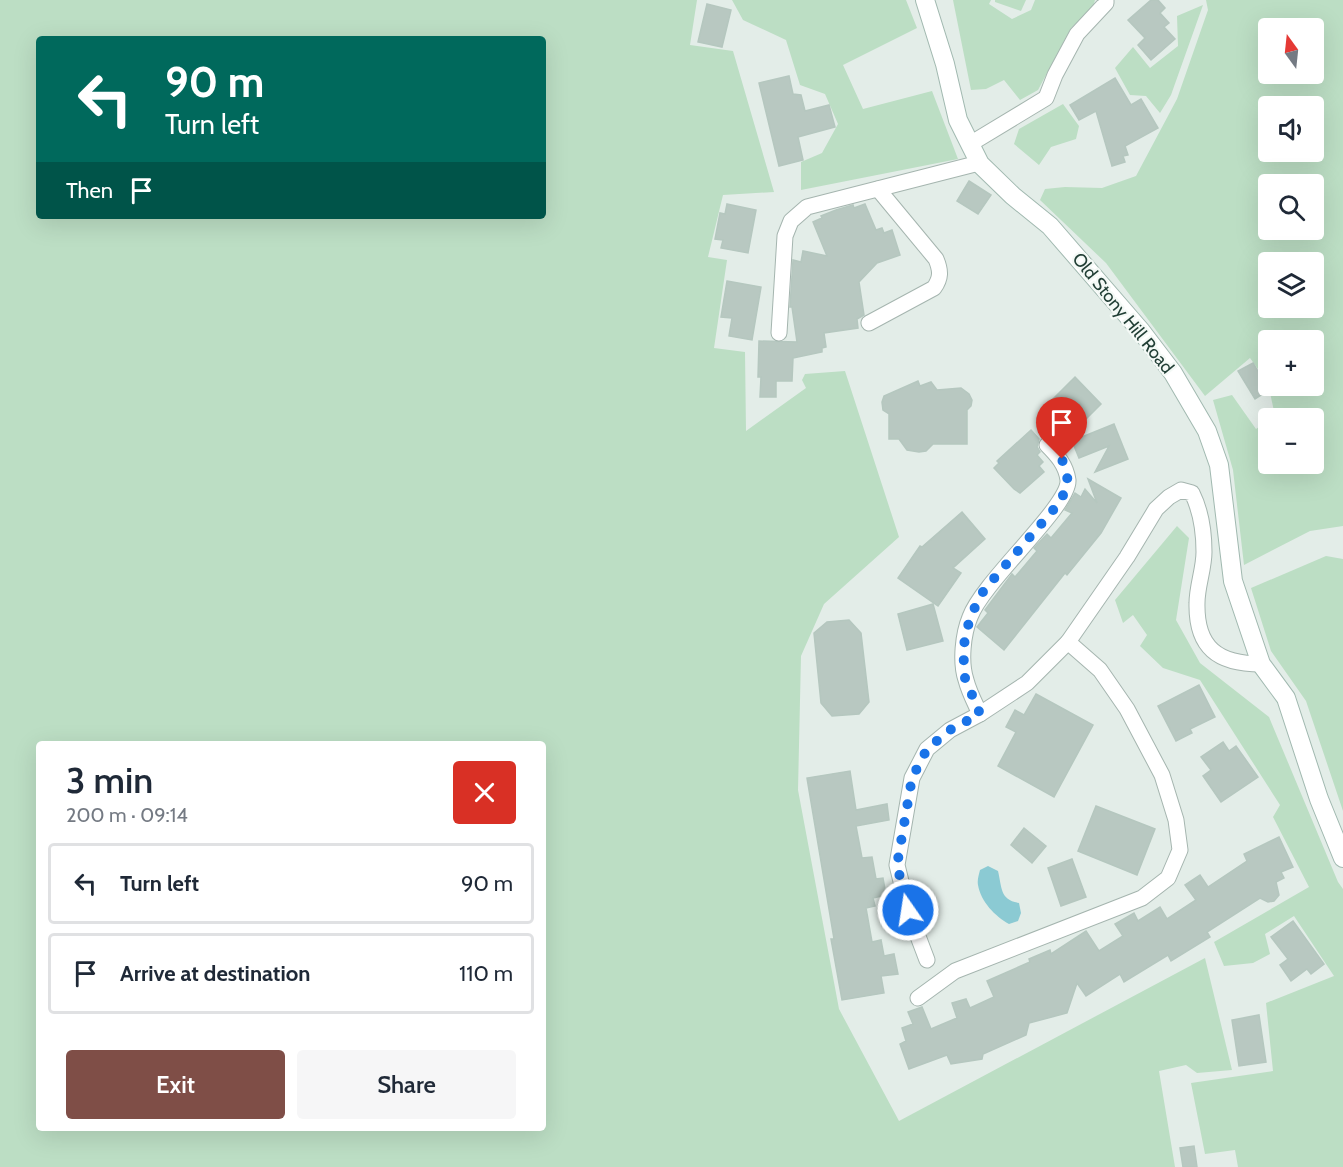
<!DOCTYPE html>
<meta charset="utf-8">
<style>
body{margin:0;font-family:Cabin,sans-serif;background:#f6f6f7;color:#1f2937;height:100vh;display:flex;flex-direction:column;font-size:22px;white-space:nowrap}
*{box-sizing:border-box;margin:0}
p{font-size:20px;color:#747a83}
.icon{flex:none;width:33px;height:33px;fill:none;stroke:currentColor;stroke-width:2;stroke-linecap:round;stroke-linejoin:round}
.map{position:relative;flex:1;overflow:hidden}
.panel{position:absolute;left:36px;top:741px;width:510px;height:390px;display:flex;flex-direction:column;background:#fff;border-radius:6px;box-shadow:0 6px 24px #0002}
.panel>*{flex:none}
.banner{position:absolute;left:36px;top:36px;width:510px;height:183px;border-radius:6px;box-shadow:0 6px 24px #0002;background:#00695c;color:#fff;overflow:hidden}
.needle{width:39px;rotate:345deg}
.fabs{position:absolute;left:1258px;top:18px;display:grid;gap:12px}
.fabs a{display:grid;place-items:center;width:66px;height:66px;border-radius:6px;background:#fff;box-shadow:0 6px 24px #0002;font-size:30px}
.pin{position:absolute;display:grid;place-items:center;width:51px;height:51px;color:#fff;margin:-62px -26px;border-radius:50% 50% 50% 0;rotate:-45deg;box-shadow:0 0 6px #0007}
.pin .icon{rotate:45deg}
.me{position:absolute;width:66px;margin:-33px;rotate:347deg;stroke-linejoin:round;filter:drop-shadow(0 0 4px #0008)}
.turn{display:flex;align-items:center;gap:21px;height:126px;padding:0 30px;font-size:27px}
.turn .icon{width:78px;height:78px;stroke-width:2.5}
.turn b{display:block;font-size:42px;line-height:51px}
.then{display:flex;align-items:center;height:57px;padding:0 30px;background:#0003;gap:12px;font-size:22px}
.round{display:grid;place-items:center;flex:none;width:63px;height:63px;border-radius:6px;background:#f6f6f7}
.head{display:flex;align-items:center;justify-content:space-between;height:102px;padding:0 30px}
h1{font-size:36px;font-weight:600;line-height:45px}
.primary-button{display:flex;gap:12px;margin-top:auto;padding:12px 30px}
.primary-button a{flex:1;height:69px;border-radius:6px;background:#7f4e47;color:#fff;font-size:24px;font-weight:600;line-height:69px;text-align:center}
.primary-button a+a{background:#f6f6f7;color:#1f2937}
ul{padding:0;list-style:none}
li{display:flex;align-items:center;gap:18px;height:81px;margin:0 12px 9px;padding:0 18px;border:3px solid #e0e1e3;border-radius:6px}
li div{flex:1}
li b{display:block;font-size:22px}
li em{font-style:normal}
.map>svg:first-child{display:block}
</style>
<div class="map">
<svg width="1343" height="1167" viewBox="0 0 1343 1167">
<rect width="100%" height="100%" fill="#e3ede8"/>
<g fill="#bcdec4" fill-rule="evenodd">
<path d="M0,0H697L690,45L733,51L774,192L723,195L708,257L727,260L714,348L745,352L746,431L806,388L802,380L805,374L845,371L899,537L824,604L801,656L798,790L839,1009L899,1121L1205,958L1232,1070L1197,1073L1186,1065L1159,1071L1175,1167H0ZM39,39H543V216H39ZM39,744H543V1128H39Z"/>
<polygon points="732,0 906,0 917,28 843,65 863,109 932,91 958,159 801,190 801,162 822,153 838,124 825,94 800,85 786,40 743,20"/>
<polygon points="953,0 991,0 989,4 1012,19 1031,10 1035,0 1095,0 1093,7 1071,28 1038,90 1020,100 1004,80 986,89 971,90"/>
<polygon points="995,0 1026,0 1021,11 995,2"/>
<path d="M1206,0H1343V526L1310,531L1244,565L1233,470L1213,400L1232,395L1256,429L1269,420V464H1314V418H1272L1275,416L1268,383L1250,358L1205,396L1106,263L1040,200L1045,189L1065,187L1102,188L1136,176L1177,99L1208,10ZM1314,28V74H1269V28ZM1314,106V152H1269V106ZM1314,184V230H1269V184ZM1314,262V308H1269V262ZM1314,340V386H1269V340Z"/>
<polygon points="1203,5 1171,95 1160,113 1146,96 1130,95 1115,68 1133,47 1150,68 1178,46 1177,16"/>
<polygon points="1063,104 1079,126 1076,139 1051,147 1039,165 1014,144 1019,129"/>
<polygon points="1177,526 1189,538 1176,620 1200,663 1269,717 1338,882 1343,889 1343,1167 1238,1167 1235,1150 1205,1154 1191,1083 1273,1071 1266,1003 1334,976 1294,916 1265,934 1270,954 1253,963 1224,966 1214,942 1309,887 1273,817 1280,805 1200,680 1163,668 1140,646 1147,635 1133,615 1123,623 1115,600"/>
<polygon points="1326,556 1343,559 1343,811 1306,701 1271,651 1251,588"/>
</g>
<path fill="#8bcad3" d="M988,866L998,871C1002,888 1000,900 1019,903L1021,913L1018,921L1009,924C995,916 981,902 978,885C977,880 979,874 980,870Z"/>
<g fill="#b8c8c1" stroke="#b5c7bf" stroke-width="1.5">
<polygon points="1151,0 1158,0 1165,8 1160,13 1169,23 1164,27 1175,39 1151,60 1138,45 1145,38 1128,20"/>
<polygon points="707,4 731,10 722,47 698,42"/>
<polygon points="789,76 793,94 801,95 805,111 829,105 835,127 798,137 803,160 779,166 759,83"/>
<polygon points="1115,78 1131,105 1141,99 1158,128 1125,146 1128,155 1123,156 1125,162 1112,166 1096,111 1079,120 1070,105"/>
<polygon points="969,181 991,195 978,214 957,201"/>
<polygon points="727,204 756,210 748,253 721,248 723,240 715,239 720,213 725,214"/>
<polygon points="865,204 876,230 882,228 884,233 892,230 900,255 877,263 859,282 864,315 857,319 858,328 824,333 826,347 822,348 822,352 793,358 792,381 776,381 776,397 760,397 761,377 758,377 759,341 797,342 792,307 790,307 793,260 801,262 803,251 827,256 813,222 822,218 821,216 836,210 853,205 854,208"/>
<polygon points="727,281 761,287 752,340 729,336 732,318 721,317"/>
<polygon points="1253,363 1269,390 1255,399 1238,371"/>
<polygon points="1075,377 1101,404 1070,435 1062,416 1056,422 1043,409"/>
<polygon points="918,381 920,386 931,382 937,390 961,388 969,394 972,400 971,406 967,410 967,444 933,444 926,451 919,452 907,450 899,439 889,439 889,414 883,410 882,402 884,396"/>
<polygon points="1114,424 1128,459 1095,472 1109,446 1079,458 1072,441"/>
<polygon points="1031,430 1039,439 1037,447 1040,452 1037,455 1043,462 1039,466 1044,472 1020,493 1014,489 994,468 999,463 997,461"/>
<polygon points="1088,479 1121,498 1101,533 1067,575 1065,573 1004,650 977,627 988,613 985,610 1012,574 1015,577 1037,551 1034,548 1047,534 1051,538 1072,513 1065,510 1075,493 1081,497 1085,489 1097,503"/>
<polygon points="962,512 985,539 953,568 961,573 938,606 898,578 920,546 922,547"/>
<polygon points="933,604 943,641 907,650 898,614"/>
<polygon points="849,620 861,633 869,702 859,714 832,716 821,703 814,633 827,622"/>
<polygon points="1199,685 1215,717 1190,729 1192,733 1176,741 1158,706"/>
<polygon points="1036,694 1093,725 1054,797 998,766 1016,732 1006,727 1015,710 1024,715"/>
<polygon points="1223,742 1229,751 1236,746 1258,777 1221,802 1203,776 1211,770 1201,757"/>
<polygon points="850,771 856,810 887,804 889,820 856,826 862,858 872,857 876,879 883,878 886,895 873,898 875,906 866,908 872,942 881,940 884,956 894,954 898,974 881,976 884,993 842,1000 831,939 834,939 807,778"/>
<polygon points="1096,806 1155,829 1137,875 1078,851"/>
<polygon points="1024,828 1046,846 1032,863 1011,845"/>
<polygon points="1279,837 1293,867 1281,872 1284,878 1276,882 1279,895 1274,901 1268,902 1260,898 1207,932 1210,937 1171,961 1168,955 1124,982 1120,974 1086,996 1077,983 1067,1013 1029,1023 1026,1035 983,1054 982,1059 951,1064 947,1055 909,1069 900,1044 906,1041 902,1028 913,1024 908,1012 922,1007 931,1029 957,1018 952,1003 966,999 970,1008 994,997 987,981 1030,962 1029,959 1050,950 1051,954 1086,931 1099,951 1123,936 1115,924 1134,913 1138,921 1160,907 1167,919 1196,900 1185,885 1200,875 1208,887 1247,861 1244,854"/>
<polygon points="1072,859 1086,897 1061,906 1048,868"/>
<polygon points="1293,921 1324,964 1311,974 1307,969 1291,981 1280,965 1288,959 1271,937"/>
<polygon points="1259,1015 1266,1062 1239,1066 1232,1020"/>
<polygon points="1194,1146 1197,1167 1183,1167 1180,1148"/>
</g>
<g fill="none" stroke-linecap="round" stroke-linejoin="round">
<g stroke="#a5b5af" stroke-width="17">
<g id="street">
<polyline points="970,144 1046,98 1055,75 1077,34 1106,3 1106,0"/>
<path d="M869,323L934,288C941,278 941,271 936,259L878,189"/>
<polyline points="779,333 785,236 791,221 807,207 979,163"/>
<path d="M980,714C975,703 969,692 966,680C960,662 963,634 970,617C983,581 1070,506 1068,480C1066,465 1057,455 1047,445"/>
<path d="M927,960L908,910L897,865L912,778L927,749L950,730L980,714L1027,683L1068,642L1127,557L1156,509L1169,497L1181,490L1192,493C1201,511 1204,532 1204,552C1204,569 1197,586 1197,603C1196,648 1218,664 1261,664"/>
<polyline points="918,998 955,971 1142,898 1168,878 1180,850 1176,820 1162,775 1127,709 1100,670 1068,642"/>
</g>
</g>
<g stroke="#a1b9b0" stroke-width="20">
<polyline id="secondary" points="925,0 945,64 958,120 980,164 1013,196 1050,226 1141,331 1173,373 1207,431 1219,465 1233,581 1261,664 1286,698 1319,799 1343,858"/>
</g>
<use href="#street" stroke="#fff" stroke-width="15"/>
<use href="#secondary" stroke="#fff" stroke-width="18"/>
</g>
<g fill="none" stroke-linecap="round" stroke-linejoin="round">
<polyline stroke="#1a73e8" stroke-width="10" stroke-dasharray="0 18" points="908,910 897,865 912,778 927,749 950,730 980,714 965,678 963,649 970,617 984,590 1061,501 1068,481 1062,459"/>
</g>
<g text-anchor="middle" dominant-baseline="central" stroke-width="4.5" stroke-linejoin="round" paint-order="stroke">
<g font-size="18" fill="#223f36" stroke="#f4f9f6">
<text transform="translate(1123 313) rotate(51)">Old Stony Hill Road</text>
</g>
</g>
</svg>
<div class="fabs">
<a><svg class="needle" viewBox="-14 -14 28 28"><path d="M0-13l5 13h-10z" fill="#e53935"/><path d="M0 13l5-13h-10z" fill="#747a83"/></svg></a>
<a><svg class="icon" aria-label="sound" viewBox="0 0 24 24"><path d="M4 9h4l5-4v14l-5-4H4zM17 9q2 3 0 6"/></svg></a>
<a><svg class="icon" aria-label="search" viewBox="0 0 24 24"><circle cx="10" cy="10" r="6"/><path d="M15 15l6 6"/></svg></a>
<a><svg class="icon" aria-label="layers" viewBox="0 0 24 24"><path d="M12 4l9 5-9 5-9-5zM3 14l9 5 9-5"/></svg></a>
<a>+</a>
<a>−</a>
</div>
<div class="pin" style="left:1062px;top:459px;background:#d93025"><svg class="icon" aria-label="arrive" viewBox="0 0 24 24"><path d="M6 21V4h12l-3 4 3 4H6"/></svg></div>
<svg class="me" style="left:908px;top:910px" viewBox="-20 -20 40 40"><circle r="17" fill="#1a73e8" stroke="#fff" stroke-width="3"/><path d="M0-11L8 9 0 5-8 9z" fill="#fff"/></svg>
<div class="banner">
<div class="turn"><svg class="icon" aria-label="left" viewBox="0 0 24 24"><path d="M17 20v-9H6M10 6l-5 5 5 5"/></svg><div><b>90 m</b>Turn left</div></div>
<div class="then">Then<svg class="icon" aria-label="arrive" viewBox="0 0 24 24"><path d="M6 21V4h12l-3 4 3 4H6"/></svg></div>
</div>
<section class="panel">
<div class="head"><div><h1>3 min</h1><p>200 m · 09:14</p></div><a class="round" style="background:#d93025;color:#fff"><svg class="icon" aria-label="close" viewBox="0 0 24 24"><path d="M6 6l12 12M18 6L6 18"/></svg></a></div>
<ul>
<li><svg class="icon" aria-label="left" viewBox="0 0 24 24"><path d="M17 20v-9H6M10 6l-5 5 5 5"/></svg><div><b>Turn left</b></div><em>90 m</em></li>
<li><svg class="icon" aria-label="arrive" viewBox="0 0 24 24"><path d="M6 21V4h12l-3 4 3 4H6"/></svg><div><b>Arrive at destination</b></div><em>110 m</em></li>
</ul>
<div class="primary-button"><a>Exit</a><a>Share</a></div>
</section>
</div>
